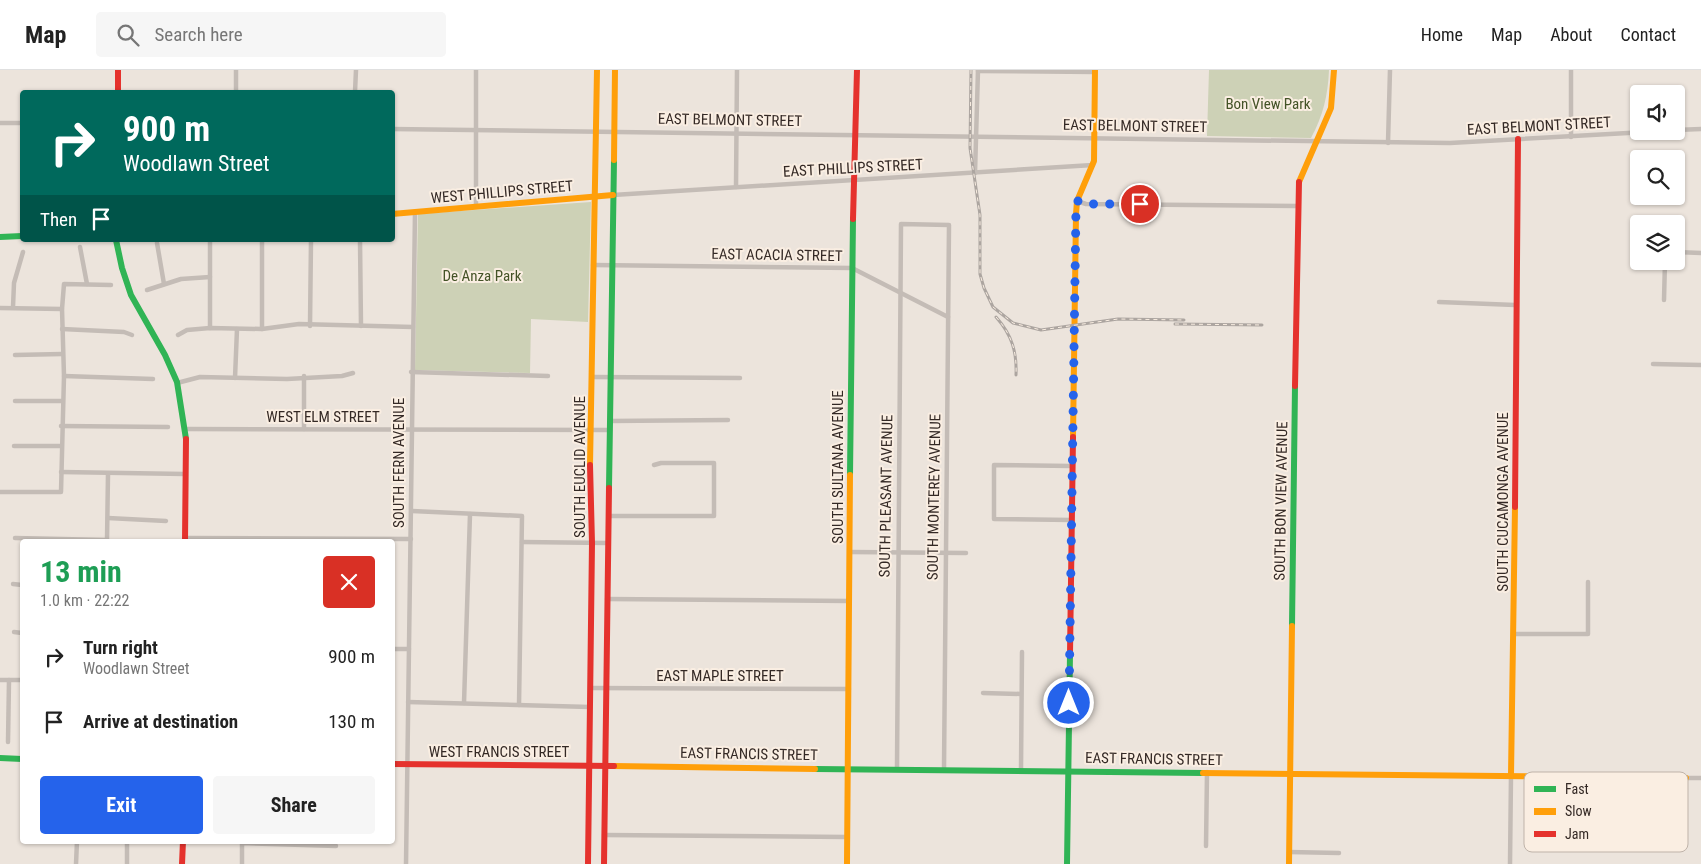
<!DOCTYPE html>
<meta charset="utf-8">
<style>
body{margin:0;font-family:"Roboto Condensed",sans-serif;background:#f6f6f6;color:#222;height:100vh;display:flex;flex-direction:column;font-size:19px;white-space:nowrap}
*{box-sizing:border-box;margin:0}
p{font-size:16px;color:#767676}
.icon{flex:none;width:28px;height:28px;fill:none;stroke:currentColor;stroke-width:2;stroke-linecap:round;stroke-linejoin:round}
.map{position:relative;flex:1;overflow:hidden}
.panel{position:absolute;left:20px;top:469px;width:375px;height:305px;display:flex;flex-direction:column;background:#fff;border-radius:5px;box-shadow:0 1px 4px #0004}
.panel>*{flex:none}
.guide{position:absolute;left:20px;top:20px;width:375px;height:152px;border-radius:5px;box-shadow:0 1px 4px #0004;background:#00695c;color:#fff;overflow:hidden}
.buttons{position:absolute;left:1630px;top:15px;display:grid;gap:10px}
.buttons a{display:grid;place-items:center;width:55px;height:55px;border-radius:5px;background:#fff;box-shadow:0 1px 4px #0004;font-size:25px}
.pin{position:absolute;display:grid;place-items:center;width:42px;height:42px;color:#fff;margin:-21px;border:2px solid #fff;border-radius:50%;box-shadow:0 1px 5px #0007}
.me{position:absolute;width:55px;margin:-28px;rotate:0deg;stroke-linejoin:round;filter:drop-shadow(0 0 4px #0008)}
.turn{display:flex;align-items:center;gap:18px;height:105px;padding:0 20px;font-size:22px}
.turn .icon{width:65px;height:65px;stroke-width:2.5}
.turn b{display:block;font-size:35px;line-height:42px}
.then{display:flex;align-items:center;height:48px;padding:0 20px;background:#0003;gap:10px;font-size:19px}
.round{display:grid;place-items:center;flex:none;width:52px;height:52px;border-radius:5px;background:#f6f6f6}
.head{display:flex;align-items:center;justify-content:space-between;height:85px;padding:0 20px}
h1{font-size:30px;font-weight:700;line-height:38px;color:#1e9e55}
.action{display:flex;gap:10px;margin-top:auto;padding:10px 20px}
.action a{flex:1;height:58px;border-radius:5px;background:#2563eb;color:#fff;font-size:20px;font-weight:700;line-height:58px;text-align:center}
.action a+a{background:#f6f6f6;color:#222}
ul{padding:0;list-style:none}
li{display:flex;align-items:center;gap:15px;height:65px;padding:0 20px}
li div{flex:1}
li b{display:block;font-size:19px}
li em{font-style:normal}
header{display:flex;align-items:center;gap:30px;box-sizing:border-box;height:70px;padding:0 25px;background:#fff;border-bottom:1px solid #e0e0e0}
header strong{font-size:24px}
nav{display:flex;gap:28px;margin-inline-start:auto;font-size:18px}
.search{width:350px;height:45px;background:#f6f6f6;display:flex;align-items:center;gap:12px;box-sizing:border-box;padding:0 18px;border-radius:5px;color:#767676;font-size:19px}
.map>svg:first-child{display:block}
</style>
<header>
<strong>Map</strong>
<div class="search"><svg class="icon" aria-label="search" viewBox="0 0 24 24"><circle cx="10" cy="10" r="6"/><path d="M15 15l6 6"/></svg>Search here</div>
<nav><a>Home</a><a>Map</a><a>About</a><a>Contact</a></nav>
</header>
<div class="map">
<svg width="1701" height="794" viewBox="0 0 1701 794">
<rect width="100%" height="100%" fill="#ece4dc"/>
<g fill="#cdd1b6">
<path d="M1209,0H1329C1328,25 1323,46 1311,68L1207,66Z"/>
<polygon points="591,132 588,252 531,249 530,303 415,300 418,144"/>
</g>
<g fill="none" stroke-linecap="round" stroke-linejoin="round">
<g stroke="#c4bcb6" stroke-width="4.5">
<polyline points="978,1 1095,2"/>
<polyline points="236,22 236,0"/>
<polyline points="355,22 356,0"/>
<polyline points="0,53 22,53"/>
<polyline points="392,59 1450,73 1664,61"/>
<polyline points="1676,60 1701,59"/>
<polyline points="1571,67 1571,0"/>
<polyline points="1388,73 1390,0"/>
<polyline points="975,103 978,0"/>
<polyline points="736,117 737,0"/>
<polyline points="613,125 1093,95"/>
<polyline points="1077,131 1086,134 1297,136"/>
<polyline points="476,136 476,0"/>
<polyline points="262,170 262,259"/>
<polyline points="360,170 361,256"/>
<polyline points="157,173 164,214"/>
<polyline points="80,177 87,214"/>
<polyline points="1676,182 1701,183"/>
<polyline points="593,195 852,198 948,247"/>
<polyline points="147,220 181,209 210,207"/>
<polyline points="1664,230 1665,191"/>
<polyline points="1439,232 1515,235"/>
<polyline points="13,237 14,213 23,182"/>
<polyline points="0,238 62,239"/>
<polyline points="310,256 311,170"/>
<polyline points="210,258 210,170"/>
<polyline points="62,259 124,262 132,265"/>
<polyline points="178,265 187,260 210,258 262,259 299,254 413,257"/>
<polyline points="15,285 62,284"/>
<polyline points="1653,294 1701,295"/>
<polyline points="411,302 548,306"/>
<polyline points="64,306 153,309"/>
<polyline points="593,307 740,308"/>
<polyline points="235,308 237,259"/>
<polyline points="177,313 200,307 287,309 342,306 353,303"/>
<polyline points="15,331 62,331"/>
<polyline points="610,351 728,350"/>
<polyline points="61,356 168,357"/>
<polyline points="186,359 610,360"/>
<polyline points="304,359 304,306"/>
<polyline points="14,376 61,376"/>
<polyline points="61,402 185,404"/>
<polyline points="0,422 61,422 64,306 62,239 64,214 111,215"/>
<polyline points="412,441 522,446 519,635"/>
<polyline points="609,446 714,446 714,393 661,393 654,395"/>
<polyline points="108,448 166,451"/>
<polyline points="1071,450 994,449 994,395 1071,396"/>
<polyline points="15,468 107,470"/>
<polyline points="185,468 411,469"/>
<polyline points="107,471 108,404"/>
<polyline points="522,472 608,473"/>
<polyline points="850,482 966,483"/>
<polyline points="13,514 22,515"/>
<polyline points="607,529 849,531"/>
<polyline points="14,562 22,563"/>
<polyline points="1515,564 1588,564 1588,512"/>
<polyline points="392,579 409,579"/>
<polyline points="0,610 22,610"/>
<polyline points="590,618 849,619"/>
<polyline points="983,623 1021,624"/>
<polyline points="408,632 590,637"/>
<polyline points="464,633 470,444"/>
<polyline points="8,672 9,610"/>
<polyline points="897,698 901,154 949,155 944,699"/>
<polyline points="1021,700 1022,582"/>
<polyline points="1686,708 1701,708"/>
<polyline points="604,765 847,767"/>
<polyline points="1206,776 1207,702"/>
<polyline points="1289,782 1339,783"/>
<polyline points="76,794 77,771"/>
<polyline points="127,794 127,771"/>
<polyline points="242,794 242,773 336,776"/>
<polyline points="406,794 415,142"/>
<polyline points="1510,794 1511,705"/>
</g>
<g stroke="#30b455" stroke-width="6">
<polyline points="0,167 22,166"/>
<polyline points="116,170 122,198 131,225 165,285 177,312 186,369"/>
<polyline points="850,405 853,149"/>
<polyline points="609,418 614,90"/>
<polyline points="1292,556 1295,316"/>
<polyline points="0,688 22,689"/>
<polyline points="815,699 1203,703"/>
<polyline points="1067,794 1070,584"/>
</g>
<g stroke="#ff9f0a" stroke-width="6">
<polyline points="614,90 615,0"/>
<polyline points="1299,112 1331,38 1334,0"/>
<polyline points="392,144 613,125"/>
<polyline points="1073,367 1076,144 1077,131 1094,91 1095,0"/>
<polyline points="590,395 597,0"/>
<polyline points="614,696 815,699"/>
<polyline points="1203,703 1686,708"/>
<polyline points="1511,705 1515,437"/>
<polyline points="847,794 850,405"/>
<polyline points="1289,794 1292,556"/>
</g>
<g stroke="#e5322d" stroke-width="6">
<polyline points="118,0 118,22"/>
<polyline points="853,149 857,0"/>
<polyline points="1295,316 1299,112"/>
<polyline points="1515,437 1518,69"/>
<polyline points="185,471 186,369"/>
<polyline points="1070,584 1073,367"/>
<polyline points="392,694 614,696"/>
<polyline points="182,794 183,771"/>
<polyline points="588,794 592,473 590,395"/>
<polyline points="604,794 609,418"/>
</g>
<g stroke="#aca5a0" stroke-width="3">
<g id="rail">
<polyline points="971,0 970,78 980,145 980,204 984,218 993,237 1013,253 1041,260 1118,249 1184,250"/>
<path d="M996,247C1012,265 1017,282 1016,305"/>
<polyline points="1175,254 1262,255"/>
</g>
</g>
<use href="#rail" stroke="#faeee2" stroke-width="1" stroke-dasharray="4" stroke-linecap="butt"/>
</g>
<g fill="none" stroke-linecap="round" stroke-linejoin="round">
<polyline stroke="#2563eb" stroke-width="9" stroke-dasharray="0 16.2" points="1069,633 1076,138 1078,131 1086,134 1140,134"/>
</g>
<g text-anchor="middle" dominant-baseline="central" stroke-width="4" stroke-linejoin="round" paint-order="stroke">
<g font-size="15" fill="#445327" stroke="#faeee2">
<text x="1268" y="34">Bon View Park</text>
<text x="482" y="206">De Anza Park</text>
</g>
<g font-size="15" fill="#342925" stroke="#faeee2">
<text transform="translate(730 50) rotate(1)">EAST BELMONT STREET</text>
<text transform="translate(1135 56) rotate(1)">EAST BELMONT STREET</text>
<text transform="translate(1539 56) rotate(-3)">EAST BELMONT STREET</text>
<text transform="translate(853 98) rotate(-3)">EAST PHILLIPS STREET</text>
<text transform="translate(502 122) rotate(-5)">WEST PHILLIPS STREET</text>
<text transform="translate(777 185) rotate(1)">EAST ACACIA STREET</text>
<text x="323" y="347">WEST ELM STREET</text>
<text transform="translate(399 393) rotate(-90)">SOUTH FERN AVENUE</text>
<text transform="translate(580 397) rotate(-90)">SOUTH EUCLID AVENUE</text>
<text transform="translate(838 397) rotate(-90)">SOUTH SULTANA AVENUE</text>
<text transform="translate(886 426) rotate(-89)">SOUTH PLEASANT AVENUE</text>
<text transform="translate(934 427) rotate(-89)">SOUTH MONTEREY AVENUE</text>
<text transform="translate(1281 431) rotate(-89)">SOUTH BON VIEW AVENUE</text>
<text transform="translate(1503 432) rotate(-90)">SOUTH CUCAMONGA AVENUE</text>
<text x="720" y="606">EAST MAPLE STREET</text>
<text x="499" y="682">WEST FRANCIS STREET</text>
<text transform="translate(749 684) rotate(1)">EAST FRANCIS STREET</text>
<text transform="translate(1154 689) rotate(1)">EAST FRANCIS STREET</text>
</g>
</g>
<rect x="1524" y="702" width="164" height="80" rx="8" fill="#faeee2" stroke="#bfb3a9" stroke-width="1"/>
<rect x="1534" y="716" width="22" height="6" fill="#30b455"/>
<rect x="1534" y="738" width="22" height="7" fill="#ff9f0a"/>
<rect x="1534" y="761" width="22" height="6" fill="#e5322d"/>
<g font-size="14" fill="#342925">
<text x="1565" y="724">Fast</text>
<text x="1565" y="746">Slow</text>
<text x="1565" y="769">Jam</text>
</g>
</svg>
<div class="buttons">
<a><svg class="icon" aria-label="sound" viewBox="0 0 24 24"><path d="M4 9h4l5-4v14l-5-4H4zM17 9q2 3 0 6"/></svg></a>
<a><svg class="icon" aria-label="search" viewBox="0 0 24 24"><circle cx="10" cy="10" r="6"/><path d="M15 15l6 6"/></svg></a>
<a><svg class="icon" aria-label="layers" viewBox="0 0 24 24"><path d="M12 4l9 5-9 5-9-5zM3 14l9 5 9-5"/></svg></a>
</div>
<div class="pin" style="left:1140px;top:134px;background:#d93025"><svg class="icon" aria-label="arrive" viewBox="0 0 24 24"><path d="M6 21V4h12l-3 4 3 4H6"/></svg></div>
<svg class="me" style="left:1069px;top:633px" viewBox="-20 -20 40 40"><circle r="17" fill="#2563eb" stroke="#fff" stroke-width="3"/><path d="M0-11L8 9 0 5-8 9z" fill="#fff"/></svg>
<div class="guide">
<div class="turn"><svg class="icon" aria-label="right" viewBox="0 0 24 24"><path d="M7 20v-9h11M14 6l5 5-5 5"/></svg><div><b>900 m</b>Woodlawn Street</div></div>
<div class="then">Then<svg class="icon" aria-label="arrive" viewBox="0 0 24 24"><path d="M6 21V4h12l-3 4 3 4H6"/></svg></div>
</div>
<section class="panel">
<div class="head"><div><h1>13 min</h1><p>1.0 km · 22:22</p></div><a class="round" style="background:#d93025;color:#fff"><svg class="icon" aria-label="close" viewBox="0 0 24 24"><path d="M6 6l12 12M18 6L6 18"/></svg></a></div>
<ul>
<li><svg class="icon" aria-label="right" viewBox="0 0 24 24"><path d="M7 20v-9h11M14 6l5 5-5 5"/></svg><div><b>Turn right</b><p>Woodlawn Street</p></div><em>900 m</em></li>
<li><svg class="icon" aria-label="arrive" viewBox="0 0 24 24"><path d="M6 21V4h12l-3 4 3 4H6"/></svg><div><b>Arrive at destination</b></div><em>130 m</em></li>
</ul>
<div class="action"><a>Exit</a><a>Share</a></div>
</section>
</div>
